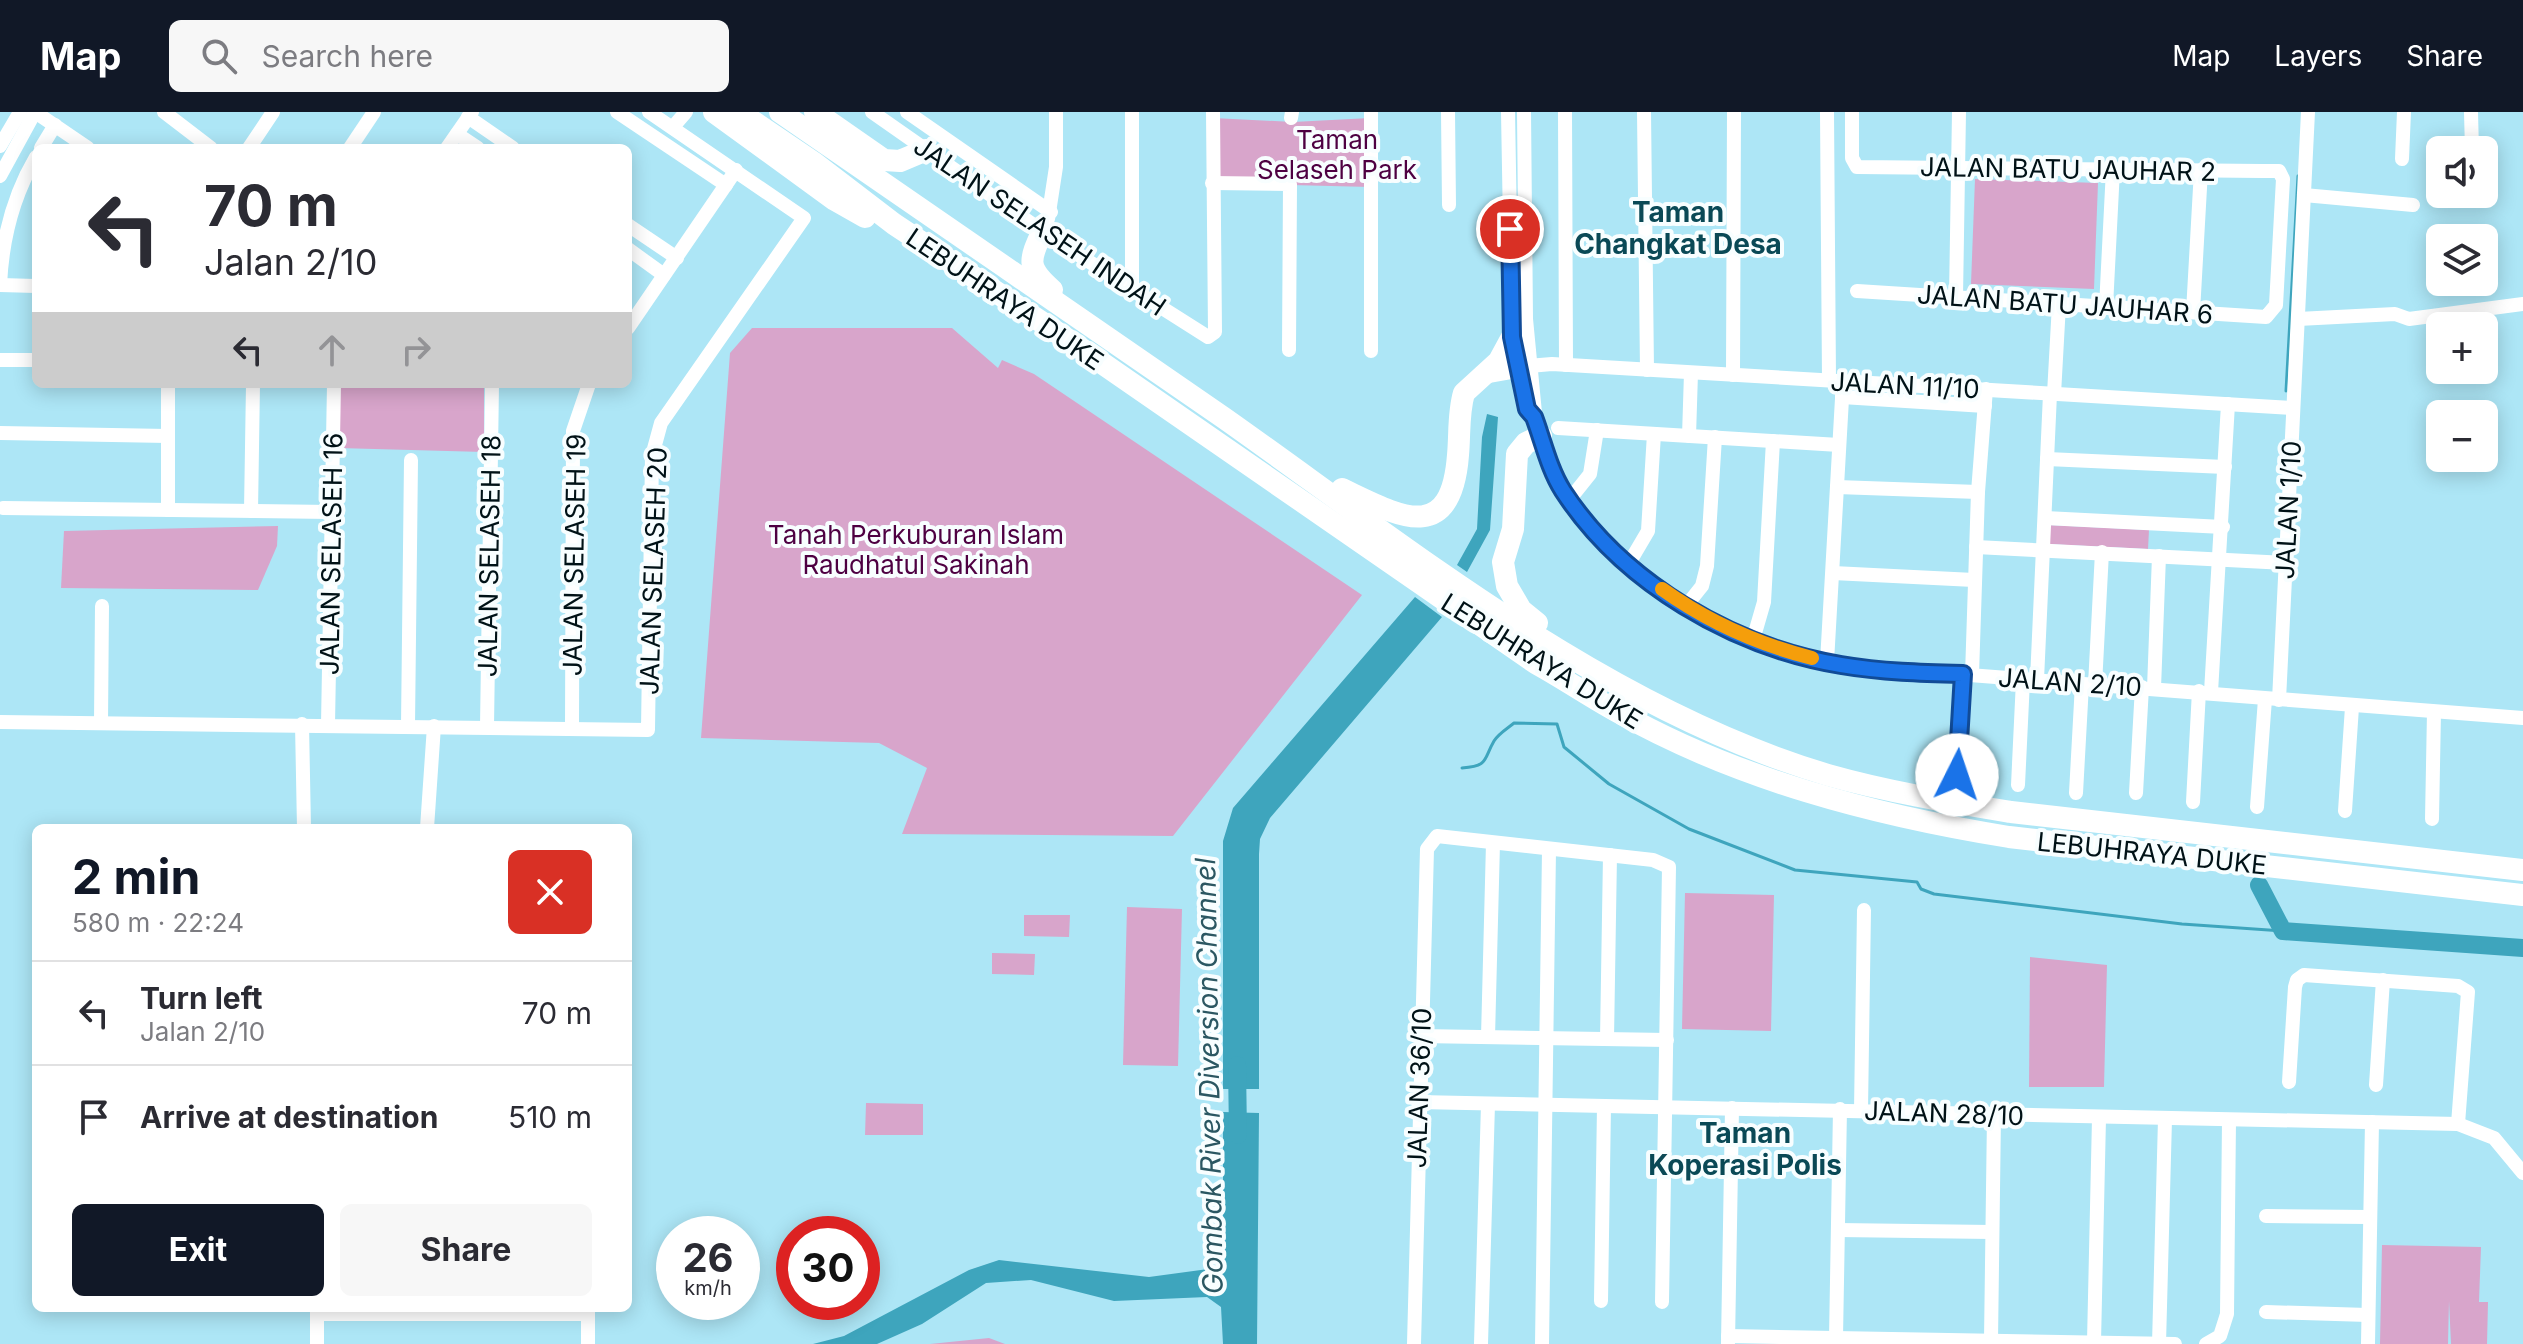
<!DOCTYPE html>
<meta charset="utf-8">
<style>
body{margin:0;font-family:Inter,sans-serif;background:#f7f7f7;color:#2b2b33;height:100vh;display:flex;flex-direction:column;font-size:30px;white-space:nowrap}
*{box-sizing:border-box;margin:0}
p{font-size:26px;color:#7c7c81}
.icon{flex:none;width:44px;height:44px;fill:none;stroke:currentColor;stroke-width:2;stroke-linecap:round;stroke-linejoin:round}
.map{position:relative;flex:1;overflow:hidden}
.sheet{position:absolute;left:32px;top:712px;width:600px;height:488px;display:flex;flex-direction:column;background:#fff;border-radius:12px;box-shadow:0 4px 20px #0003}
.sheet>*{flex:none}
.hud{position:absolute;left:32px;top:32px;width:600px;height:244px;border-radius:12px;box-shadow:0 4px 20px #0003;background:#fff;color:#2b2b33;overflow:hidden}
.fabs{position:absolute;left:2426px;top:24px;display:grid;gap:16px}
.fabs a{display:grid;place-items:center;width:72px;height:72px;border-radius:12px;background:#fff;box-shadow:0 4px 20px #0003;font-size:40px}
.speed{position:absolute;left:656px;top:1104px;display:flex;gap:16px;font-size:40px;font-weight:700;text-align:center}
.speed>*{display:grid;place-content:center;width:104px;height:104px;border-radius:50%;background:#fff;box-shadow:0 4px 20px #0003;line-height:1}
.speed small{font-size:20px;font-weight:400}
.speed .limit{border:12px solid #d22;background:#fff;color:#111}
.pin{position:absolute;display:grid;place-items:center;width:68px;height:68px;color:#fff;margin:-34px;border:4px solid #fff;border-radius:50%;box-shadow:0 2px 8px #0007}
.me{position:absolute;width:88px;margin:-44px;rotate:4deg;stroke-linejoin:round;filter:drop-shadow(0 0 6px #0008)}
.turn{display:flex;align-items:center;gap:28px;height:168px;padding:0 40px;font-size:36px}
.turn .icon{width:104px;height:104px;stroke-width:2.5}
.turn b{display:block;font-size:56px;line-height:68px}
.lanes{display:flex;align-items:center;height:76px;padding:0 40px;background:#0003;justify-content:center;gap:40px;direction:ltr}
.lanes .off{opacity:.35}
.round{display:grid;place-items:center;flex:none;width:84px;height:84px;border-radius:12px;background:#f7f7f7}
.headline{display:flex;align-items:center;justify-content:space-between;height:136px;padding:0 40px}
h1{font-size:48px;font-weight:700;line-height:60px;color:#111827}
.primary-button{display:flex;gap:16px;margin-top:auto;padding:16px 40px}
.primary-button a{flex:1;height:92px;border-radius:12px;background:#111827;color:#fff;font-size:32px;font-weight:700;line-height:92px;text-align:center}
.primary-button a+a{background:#f7f7f7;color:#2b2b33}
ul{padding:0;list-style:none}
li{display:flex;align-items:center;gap:24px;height:104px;padding:0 40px;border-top:2px solid #e1e1e2}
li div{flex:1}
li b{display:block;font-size:30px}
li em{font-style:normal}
header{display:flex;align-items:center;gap:48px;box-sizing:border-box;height:112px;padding:0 40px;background:#111827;color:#fff}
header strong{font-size:38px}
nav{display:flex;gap:44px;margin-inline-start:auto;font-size:28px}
.search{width:560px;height:72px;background:#f7f7f7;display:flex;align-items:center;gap:20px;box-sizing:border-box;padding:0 28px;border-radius:12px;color:#7c7c81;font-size:30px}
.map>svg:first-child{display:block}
</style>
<header>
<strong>Map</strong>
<div class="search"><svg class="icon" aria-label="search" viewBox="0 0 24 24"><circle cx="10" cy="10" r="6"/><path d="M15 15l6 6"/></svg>Search here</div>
<nav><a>Map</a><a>Layers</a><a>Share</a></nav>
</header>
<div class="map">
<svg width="2523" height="1232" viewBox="0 0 2523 1232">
<rect width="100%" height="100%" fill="#ade6f6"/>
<g fill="#d8a5cb">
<polygon points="1213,6 1293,10 1370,6 1371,75 1212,71"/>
<polygon points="1975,67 2098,71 2094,177 1971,172"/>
<polygon points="752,216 952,216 998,256 1002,248 1034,262 1362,483 1173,724 902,722 927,656 879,631 701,626 730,241"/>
<polygon points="340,272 484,272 484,340 338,336"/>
<polygon points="2048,413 2149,418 2148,437 2047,432"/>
<polygon points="278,414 277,434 258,478 61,476 64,419"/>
<polygon points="1685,781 1774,783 1771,919 1682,917"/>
<polygon points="1127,795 1182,797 1178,954 1123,953"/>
<polygon points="1024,803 1070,803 1069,825 1024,824"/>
<polygon points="992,841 1035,842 1034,863 992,862"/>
<polygon points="2030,845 2107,853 2104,975 2029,975"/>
<polygon points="866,991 923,992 923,1023 865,1023"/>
<polygon points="2382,1133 2481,1135 2479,1190 2488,1190 2487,1232 2451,1232 2449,1189 2448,1232 2380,1232"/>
<polygon points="989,1226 1005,1232 930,1232"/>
</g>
<g fill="#3ea5bd">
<polygon points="1487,302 1498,305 1490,418 1467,460 1457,453 1477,417 1482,325"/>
<polygon points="1415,485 1442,505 1270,706 1260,727 1259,742 1259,977 1223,977 1223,729 1233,696"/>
<polygon points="1223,1000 1259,1001 1257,1232 1223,1232 1221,1195 1207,1185 1114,1189 1031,1168 986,1171 922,1212 877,1232 813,1232 844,1224 969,1158 999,1148 1149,1165 1223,1155"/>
</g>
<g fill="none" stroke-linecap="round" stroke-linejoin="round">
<g stroke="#3ea5bd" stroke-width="3">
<polyline points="2286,279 2298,64"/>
<path d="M1462,656C1489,654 1483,648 1494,629C1498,622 1508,616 1514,611L1557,612L1564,635L1609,672L1689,717L1795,758L1917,770L1921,777L1934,782L2182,812L2283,819"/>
</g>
<g stroke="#3ea5bd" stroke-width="18">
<polyline points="2259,773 2283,819 2523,836"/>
<polyline points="1237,953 1238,1023"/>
</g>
<g stroke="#fff" stroke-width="14">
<polyline points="35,0 88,36"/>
<polyline points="164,0 211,36"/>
<polyline points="617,0 726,73"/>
<polyline points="872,0 1055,128 1208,225 1215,220 1213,0"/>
<polyline points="907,0 1051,100"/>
<polyline points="1371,0 1371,239"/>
<polyline points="1448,0 1449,93"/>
<path d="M1508,0L1512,225L1527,297L1534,305C1543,329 1549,357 1563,379C1624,474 1733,530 1840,553L2523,606"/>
<polyline points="1524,0 1526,207 1535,301"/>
<polyline points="1565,0 1566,253"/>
<polyline points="1644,0 1647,258"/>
<polyline points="1827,0 1829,268"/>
<polyline points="1852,0 1852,46 1857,55 2262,59 2279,59 2283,67 2276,193 2266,205 1857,179"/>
<polyline points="2471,0 2472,38"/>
<polyline points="468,5 513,36"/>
<polyline points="1291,6 1292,0"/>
<polyline points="673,15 686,0"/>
<polyline points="457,22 478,36"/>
<polyline points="0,34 20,0"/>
<polyline points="41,36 55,13"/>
<polyline points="249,36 273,0"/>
<polyline points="350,36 374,0"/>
<polyline points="447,36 472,0"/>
<polyline points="2402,47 2404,0"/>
<polyline points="0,64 35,0"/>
<polyline points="1212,71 1290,72 1289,238"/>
<polyline points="2304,83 2413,93"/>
<polyline points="1048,107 1056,55 1056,0"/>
<polyline points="628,113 677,146"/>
<polyline points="628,137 664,163"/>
<path d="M0,173C2,128 13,84 36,45"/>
<polyline points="0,173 36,174"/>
<polyline points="1132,177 1132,0"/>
<polyline points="1956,185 1959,0"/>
<polyline points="2106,195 2113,57"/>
<polyline points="2193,200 2201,58"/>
<polyline points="2298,207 2395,202 2409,207 2523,192"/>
<polyline points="628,216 736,58"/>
<polyline points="1,248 36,248"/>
<polyline points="1517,255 1552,252 2293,296"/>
<polyline points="1733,263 1734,0"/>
<polyline points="2054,282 2059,192"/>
<polyline points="1842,285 1985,294"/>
<polyline points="1558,316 1839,333"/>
<polyline points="0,321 168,324"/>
<polyline points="1689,324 1691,261"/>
<polyline points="2047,347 2225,355"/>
<polyline points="1837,375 1978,380"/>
<polyline points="1570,387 1590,362 1597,318"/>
<polyline points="3,396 332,400"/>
<polyline points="168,398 168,272"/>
<polyline points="251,399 253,272"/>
<polyline points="2045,406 2223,415"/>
<polyline points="1976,435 2286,451"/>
<polyline points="1628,453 1648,419 1654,322"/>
<polyline points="1833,461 1974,468"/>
<polyline points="1686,494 1702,474 1707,454 1715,325"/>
<polyline points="1753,528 1764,490 1773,329"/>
<polyline points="1827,550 1843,269"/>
<polyline points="1972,563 1978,380 1986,277"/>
<polyline points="2037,568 2050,282"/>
<polyline points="2095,573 2102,440"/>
<polyline points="2154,576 2159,444"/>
<polyline points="2211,580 2228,292"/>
<polyline points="2279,588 2308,0"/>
<polyline points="0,610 648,618 652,344 661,311 804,106 649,0"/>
<polyline points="101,610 102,494"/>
<polyline points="302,612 304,716"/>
<polyline points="328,613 334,272"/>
<polyline points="408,614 411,348"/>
<polyline points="487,615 492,272"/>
<polyline points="572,617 573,319 589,272"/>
<polyline points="2018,673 2023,568"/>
<polyline points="1959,675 1963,562"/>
<polyline points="2076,681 2082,572"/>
<polyline points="2136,681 2142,575"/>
<polyline points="2193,690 2199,579"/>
<polyline points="2257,695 2265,587"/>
<polyline points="2345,699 2352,595"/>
<polyline points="2432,707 2434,600"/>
<polyline points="427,716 434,614"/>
<polyline points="1420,924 1667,928"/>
<polyline points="1488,925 1493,731"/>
<polyline points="1607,927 1610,743"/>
<polyline points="2289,970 2295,875 2297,868 2304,863 2458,874 2468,880 2458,1012"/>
<polyline points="2376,973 2383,868"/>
<polyline points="1418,990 2458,1012 2494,1026 2523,1061"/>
<polyline points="1861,998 1864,798"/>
<polyline points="2266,1104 2369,1105"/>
<polyline points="1838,1118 1992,1120"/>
<polyline points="1601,1189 1604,994"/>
<polyline points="2266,1200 2368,1203"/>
<polyline points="317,1202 588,1202"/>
<polyline points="1728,1224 2175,1232"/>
<polyline points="1836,1226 1840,997"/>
<polyline points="1991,1228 1994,1003"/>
<polyline points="2094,1230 2099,1006"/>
<polyline points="1728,1231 1732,996"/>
<polyline points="317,1232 317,1196"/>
<polyline points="588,1232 588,1196"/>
<polyline points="1414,1232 1427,737 1437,724 1653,748 1669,755 1662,1190"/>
<polyline points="1481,1232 1488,992"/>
<polyline points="1542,1232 1549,738"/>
<polyline points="2159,1232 2165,1007"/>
<polyline points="2206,1232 2220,1224 2227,1202 2229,1008"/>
<polyline points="2368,1232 2372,1010"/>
</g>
<g stroke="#fff" stroke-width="22">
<polyline points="714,0 835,88 865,105"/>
<path d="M739,0L813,50L894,112L1073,231L1537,552C1564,567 1589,584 1616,599C1736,667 1873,703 2009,725L2523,783"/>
<path d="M780,0C927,103 1077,203 1224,306C1411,438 1606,597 1828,663C1888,680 1950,690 2011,700L2523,758"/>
<polyline points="815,0 884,48 900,49 926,38"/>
<path d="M1043,118C1029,149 1026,155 1052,178"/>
<polyline points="1489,260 1517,255"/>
<path d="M1342,377C1397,403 1451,436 1458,343C1460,322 1458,301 1464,281L1499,249L1512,225"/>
<polyline points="1537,511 1521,498 1507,474 1503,450 1513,417 1517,342 1526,331 1541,324"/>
</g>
</g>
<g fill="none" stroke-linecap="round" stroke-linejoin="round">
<g stroke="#114b97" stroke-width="20">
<path id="route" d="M1510,117L1512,225L1527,297L1534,305C1543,329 1549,357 1563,379C1623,471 1733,535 1841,553C1882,560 1922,561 1963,562L1957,663"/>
</g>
<use href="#route" stroke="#1a73e8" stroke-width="14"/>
<path stroke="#f59e0b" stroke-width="14" d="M1662,477C1708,510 1757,532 1812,546"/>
</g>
<g text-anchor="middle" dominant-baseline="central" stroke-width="8" stroke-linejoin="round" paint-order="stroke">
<g font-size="26" fill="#4e0042" stroke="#f8feff">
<text x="1337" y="27">Taman<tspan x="1337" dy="30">Selaseh Park</tspan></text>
<text x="916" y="422">Tanah Perkuburan Islam<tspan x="916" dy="30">Raudhatul Sakinah</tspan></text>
</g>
<g font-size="26" fill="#001217" stroke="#f8feff">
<text transform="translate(2068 57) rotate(1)">JALAN BATU JAUHAR 2</text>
<text transform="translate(1040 114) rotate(34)">JALAN SELASEH INDAH</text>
<text transform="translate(1005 187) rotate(34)">LEBUHRAYA DUKE</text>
<text transform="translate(2065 192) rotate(4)">JALAN BATU JAUHAR 6</text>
<text transform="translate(1905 273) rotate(3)">JALAN 11/10</text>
<text transform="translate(2288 398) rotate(-87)">JALAN 1/10</text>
<text transform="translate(331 442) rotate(-89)">JALAN SELASEH 16</text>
<text transform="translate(574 443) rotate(-89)">JALAN SELASEH 19</text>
<text transform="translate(489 444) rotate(-89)">JALAN SELASEH 18</text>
<text transform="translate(653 459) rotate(-88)">JALAN SELASEH 20</text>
<text transform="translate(1542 549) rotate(32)">LEBUHRAYA DUKE</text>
<text transform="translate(2070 570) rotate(4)">JALAN 2/10</text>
<text transform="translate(2152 741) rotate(6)">LEBUHRAYA DUKE</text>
<text transform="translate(1419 976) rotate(-88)">JALAN 36/10</text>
<text transform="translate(1944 1001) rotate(2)">JALAN 28/10</text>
</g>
<g font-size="28" font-weight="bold" fill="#0a4956" stroke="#f8feff">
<text x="1678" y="100">Taman<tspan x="1678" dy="32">Changkat Desa</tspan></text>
<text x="1745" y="1021">Taman<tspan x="1745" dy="32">Koperasi Polis</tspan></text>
</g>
<g font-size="28" font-style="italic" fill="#2b5762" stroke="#f8feff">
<text transform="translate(1209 964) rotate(-91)">Gombak River Diversion Channel</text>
</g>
</g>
</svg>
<div class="fabs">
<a><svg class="icon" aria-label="sound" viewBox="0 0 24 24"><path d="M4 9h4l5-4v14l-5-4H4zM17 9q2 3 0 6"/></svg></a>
<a><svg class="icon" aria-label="layers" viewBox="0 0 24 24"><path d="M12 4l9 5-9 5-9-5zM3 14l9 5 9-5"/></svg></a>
<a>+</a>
<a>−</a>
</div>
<div class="speed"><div>26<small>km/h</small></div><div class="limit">30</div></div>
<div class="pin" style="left:1510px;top:117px;background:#d93025"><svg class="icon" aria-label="arrive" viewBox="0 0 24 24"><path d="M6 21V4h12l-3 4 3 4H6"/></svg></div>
<svg class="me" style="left:1957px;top:663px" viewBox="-20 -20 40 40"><circle r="19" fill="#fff"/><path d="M0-13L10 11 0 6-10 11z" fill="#1a73e8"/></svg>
<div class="hud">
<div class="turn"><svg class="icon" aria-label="left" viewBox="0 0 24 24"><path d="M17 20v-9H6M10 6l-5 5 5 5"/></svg><div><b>70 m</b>Jalan 2/10</div></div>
<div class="lanes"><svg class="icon" aria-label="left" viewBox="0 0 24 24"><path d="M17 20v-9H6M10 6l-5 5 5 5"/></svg><svg class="icon off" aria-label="ahead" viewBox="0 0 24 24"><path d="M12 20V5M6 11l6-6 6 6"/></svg><svg class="icon off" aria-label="right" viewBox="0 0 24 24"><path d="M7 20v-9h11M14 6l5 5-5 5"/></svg></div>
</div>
<section class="sheet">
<div class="headline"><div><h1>2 min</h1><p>580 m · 22:24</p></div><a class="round" style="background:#d93025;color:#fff"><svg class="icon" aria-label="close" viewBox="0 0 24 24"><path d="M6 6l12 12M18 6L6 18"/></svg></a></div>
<ul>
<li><svg class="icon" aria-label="left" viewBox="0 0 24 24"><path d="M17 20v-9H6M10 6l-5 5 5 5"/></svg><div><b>Turn left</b><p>Jalan 2/10</p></div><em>70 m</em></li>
<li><svg class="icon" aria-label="arrive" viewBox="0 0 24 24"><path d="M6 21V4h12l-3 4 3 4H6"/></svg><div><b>Arrive at destination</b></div><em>510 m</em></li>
</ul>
<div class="primary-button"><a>Exit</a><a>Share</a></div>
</section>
</div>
